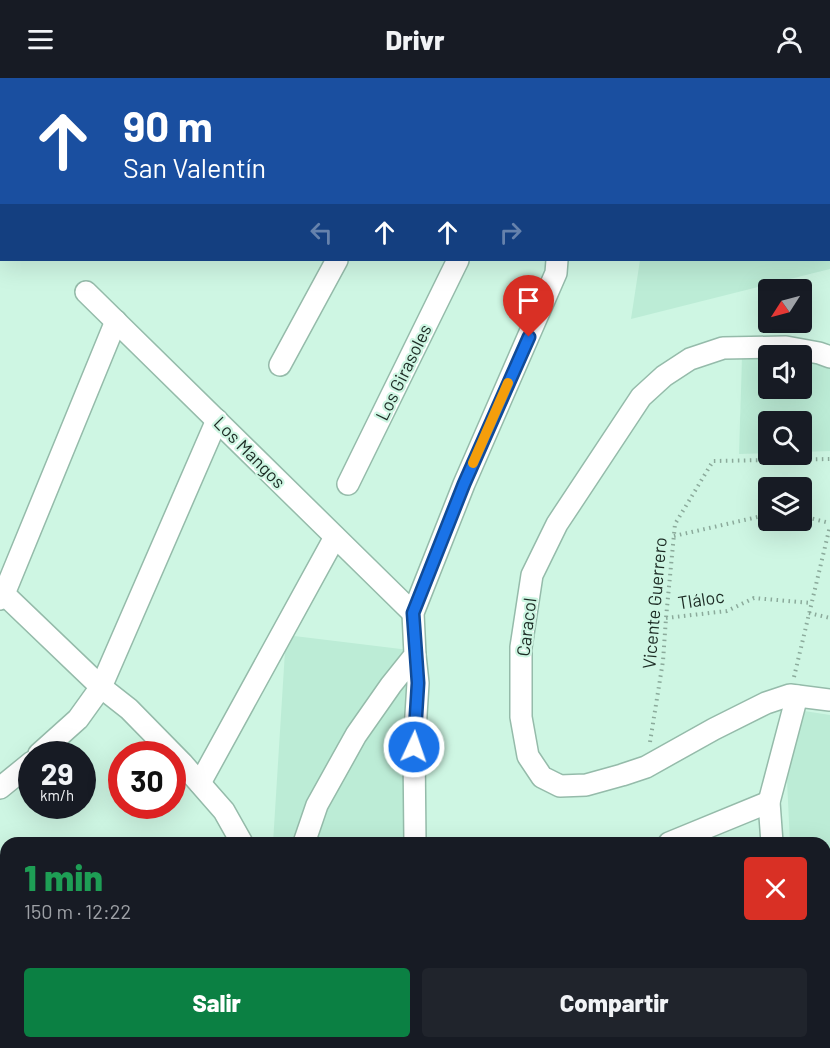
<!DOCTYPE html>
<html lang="es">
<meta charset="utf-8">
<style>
body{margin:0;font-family:Barlow,sans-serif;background:#20242c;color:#f1f3f6;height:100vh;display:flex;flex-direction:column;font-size:22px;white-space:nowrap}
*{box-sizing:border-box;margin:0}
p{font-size:20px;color:#9ea1a6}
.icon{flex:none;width:33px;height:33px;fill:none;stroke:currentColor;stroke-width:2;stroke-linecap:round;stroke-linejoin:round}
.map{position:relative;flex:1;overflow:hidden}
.drawer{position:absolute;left:0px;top:759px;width:831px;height:212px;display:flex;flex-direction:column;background:#171b24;border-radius:18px 18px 0 0;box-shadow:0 6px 24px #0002}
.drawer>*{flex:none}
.guide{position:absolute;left:0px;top:0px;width:831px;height:183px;box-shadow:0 6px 24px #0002;background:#1a4fa0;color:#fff;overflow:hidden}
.needle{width:39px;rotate:234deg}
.fabs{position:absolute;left:758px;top:201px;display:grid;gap:12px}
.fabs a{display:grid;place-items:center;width:54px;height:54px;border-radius:6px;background:#171b24;box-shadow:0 6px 24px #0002;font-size:30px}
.speed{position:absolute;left:18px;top:663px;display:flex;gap:12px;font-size:30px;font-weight:700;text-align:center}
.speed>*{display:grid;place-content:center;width:78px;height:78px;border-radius:50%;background:#171b24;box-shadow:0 6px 24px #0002;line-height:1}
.speed small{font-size:15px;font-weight:400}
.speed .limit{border:9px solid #d22;background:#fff;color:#111}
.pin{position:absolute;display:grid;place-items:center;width:51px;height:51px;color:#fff;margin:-62px -26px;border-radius:50% 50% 50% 0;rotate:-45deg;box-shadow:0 0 6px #0007}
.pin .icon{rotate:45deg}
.me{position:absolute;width:66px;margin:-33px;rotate:3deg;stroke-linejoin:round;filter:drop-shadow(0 0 4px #0008)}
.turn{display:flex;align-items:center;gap:21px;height:126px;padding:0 24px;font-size:27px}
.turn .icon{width:78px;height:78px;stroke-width:2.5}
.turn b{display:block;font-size:42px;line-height:51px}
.lanes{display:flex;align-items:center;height:57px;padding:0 24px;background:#0003;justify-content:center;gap:30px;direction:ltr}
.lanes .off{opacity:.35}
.round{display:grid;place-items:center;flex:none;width:63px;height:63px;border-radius:6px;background:#20242c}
.overview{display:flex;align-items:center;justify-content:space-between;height:102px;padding:0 24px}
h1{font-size:36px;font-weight:800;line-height:45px;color:#1e9e55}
.cta{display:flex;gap:12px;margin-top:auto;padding:12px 24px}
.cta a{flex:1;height:69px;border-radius:6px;background:#0b8043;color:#fff;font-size:24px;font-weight:800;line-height:69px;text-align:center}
.cta a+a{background:#20242c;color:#f1f3f6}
header{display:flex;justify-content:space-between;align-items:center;height:78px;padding:0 24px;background:#171b24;font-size:27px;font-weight:800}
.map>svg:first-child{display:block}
</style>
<header><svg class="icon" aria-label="menu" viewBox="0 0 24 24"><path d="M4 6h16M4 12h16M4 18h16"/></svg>Drivr<svg class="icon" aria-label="person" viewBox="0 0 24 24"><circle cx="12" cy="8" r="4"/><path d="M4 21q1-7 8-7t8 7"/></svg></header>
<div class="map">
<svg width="830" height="970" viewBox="0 0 830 970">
<rect width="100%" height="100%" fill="#cef6e3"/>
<g fill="#bcecd6">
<polygon points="830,13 830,191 631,241 640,182 830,182"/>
<polygon points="768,278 768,310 801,310 801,279 830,283 830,373 801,374 801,344 768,344 768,375 739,376 742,279"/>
<polygon points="286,557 409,572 427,765 273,765"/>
<polygon points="798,632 830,637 830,822 825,823 825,765 790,765 786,681"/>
</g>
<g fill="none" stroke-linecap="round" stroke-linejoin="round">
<polyline stroke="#7fa7b4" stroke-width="6" points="75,970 92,964"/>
<g stroke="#95bbaa" stroke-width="24">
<g id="street">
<polyline points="322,0 323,2"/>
<polyline points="561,0 562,2"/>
<polyline points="819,2 823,0"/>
<polyline points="86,214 413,535"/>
<polyline points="830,279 819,275 786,269 723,270 690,281 664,298 641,319 557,446 532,497 521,569 521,639 528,678 542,699 560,708 586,707 622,697 646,689 714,651 766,625 790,617 830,622"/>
<polyline points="280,287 337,182"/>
<polyline points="348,406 458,182"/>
<polyline points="4,516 101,609 129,631 182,685 224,733 242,765"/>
<polyline points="0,521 4,516 116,243"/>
<polyline points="39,676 78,641 101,609 217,342"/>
<polyline points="200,705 335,459"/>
<polyline points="0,710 32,684"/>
<polyline points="304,765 317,727 356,657 391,607 415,577 413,535 464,406 556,195 557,182"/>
<polyline points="415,765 414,669 418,605 415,577"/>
<polyline points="669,765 769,724"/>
<polyline points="772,765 769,724 797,618"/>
<polyline points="825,828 830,827"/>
<polyline points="0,874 6,887"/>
<polyline points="262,970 276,964"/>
<polyline points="294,970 295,964"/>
</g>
</g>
<g stroke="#8baa9b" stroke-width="4" stroke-dasharray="1.5 4.5" stroke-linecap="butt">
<polyline points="801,438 830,445"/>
<polyline points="674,458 762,438 768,438"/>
<polyline points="809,535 830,540"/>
<polyline points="666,540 727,533 754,520 811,525"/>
<polyline points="794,599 830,448"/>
<polyline points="650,664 663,583 666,540 675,446 713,383 830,381"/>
<polyline points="787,964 788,970"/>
</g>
<use href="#street" stroke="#fff" stroke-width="21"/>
</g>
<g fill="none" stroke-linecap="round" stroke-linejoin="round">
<g stroke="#114b97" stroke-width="15">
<polyline id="route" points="414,669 418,605 413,535 464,406 529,259"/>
</g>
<use href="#route" stroke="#1a73e8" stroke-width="10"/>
<polyline stroke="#f59e0b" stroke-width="10" points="473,385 508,305"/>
</g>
<g text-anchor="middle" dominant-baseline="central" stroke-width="4.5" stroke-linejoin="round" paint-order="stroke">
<g font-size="18" fill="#1c2b24" stroke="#cef6e3">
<text transform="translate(403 294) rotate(-64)">Los Girasoles</text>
<text transform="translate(250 374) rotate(45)">Los Mangos</text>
<text transform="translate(701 521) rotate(-9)">Tláloc</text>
<text transform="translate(654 525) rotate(-85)">Vicente Guerrero</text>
<text transform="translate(526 549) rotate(-83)">Caracol</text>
</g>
</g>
</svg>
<div class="fabs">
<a><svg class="needle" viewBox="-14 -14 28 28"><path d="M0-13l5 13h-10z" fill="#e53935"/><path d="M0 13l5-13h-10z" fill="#9ea1a6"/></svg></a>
<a><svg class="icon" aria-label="sound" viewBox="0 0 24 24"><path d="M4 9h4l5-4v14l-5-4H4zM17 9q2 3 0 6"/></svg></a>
<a><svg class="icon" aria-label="search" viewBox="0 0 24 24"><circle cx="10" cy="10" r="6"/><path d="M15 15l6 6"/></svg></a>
<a><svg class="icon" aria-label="layers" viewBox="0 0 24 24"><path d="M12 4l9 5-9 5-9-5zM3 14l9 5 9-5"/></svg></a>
</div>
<div class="speed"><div>29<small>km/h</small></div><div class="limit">30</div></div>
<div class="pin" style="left:529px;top:259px;background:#d93025"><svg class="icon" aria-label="arrive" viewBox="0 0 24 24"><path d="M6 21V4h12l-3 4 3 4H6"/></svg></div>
<svg class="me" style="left:414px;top:669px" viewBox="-20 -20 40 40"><circle r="17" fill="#1a73e8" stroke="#fff" stroke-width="3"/><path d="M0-11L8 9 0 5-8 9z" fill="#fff"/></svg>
<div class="guide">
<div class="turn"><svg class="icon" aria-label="ahead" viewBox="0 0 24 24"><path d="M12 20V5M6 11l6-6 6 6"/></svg><div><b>90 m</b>San Valentín</div></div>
<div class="lanes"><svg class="icon off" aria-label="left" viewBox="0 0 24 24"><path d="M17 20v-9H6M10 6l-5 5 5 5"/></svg><svg class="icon" aria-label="ahead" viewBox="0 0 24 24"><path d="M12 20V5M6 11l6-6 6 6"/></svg><svg class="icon" aria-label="ahead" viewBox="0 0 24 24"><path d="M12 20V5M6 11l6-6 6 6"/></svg><svg class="icon off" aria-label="right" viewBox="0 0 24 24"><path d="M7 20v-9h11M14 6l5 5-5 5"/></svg></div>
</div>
<section class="drawer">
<div class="overview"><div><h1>1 min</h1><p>150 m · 12:22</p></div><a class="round" style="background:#d93025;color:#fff"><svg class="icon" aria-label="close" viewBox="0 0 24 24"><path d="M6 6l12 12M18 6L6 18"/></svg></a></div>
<div class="cta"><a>Salir</a><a>Compartir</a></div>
</section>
</div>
